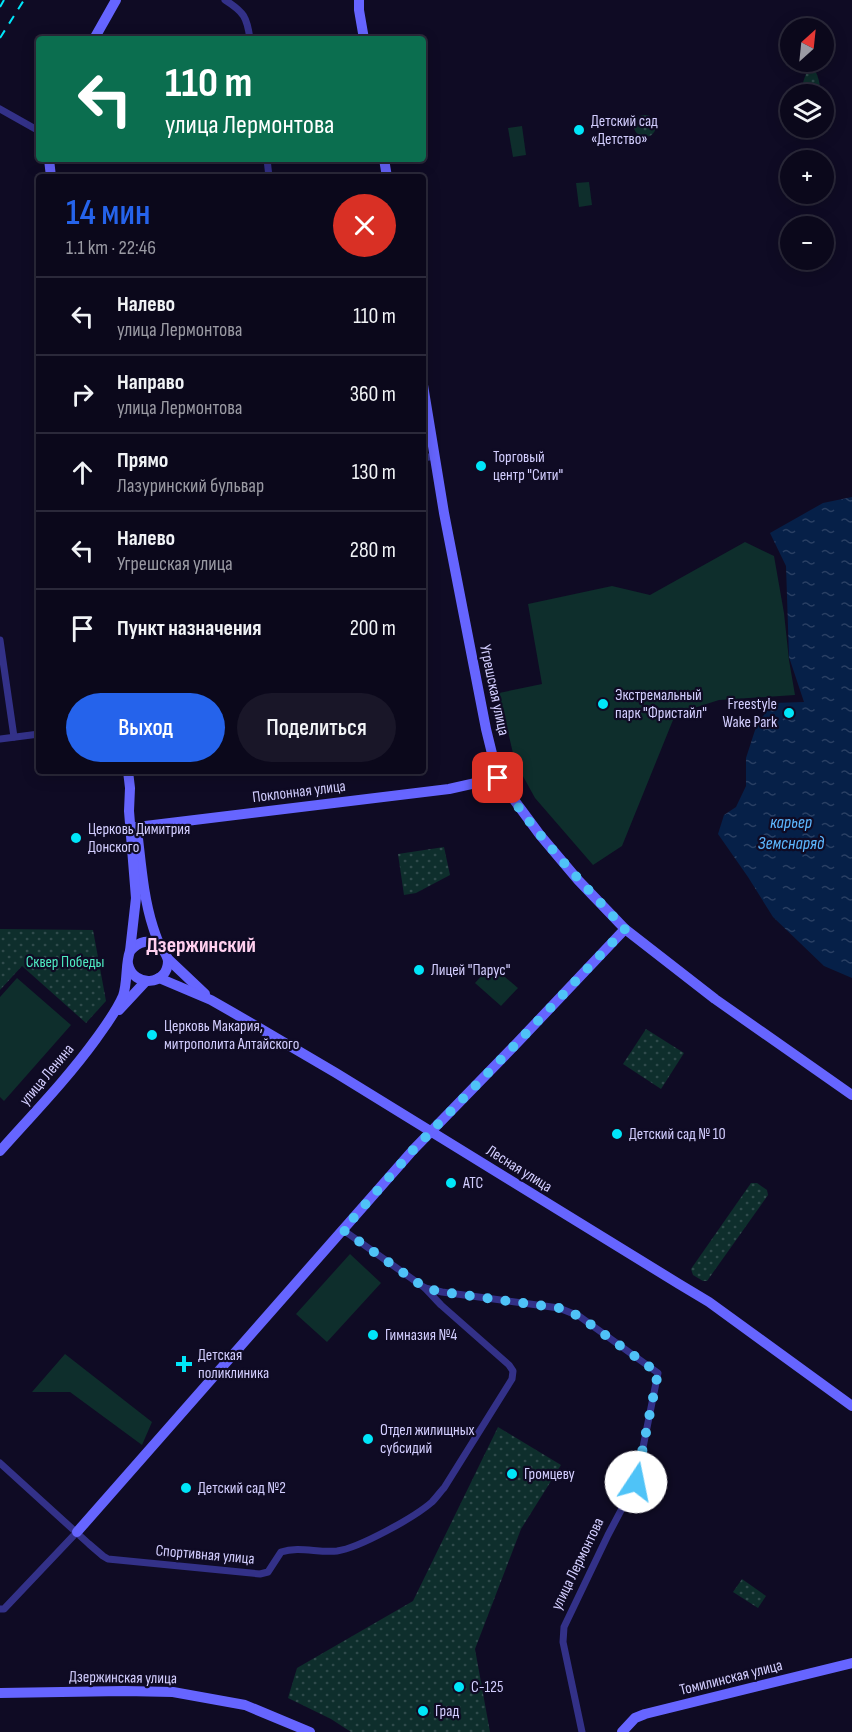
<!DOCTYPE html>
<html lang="ru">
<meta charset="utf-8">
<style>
body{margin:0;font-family:"Sofia Sans Condensed",sans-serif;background:#191628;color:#f1f3f6;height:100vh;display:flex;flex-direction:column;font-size:22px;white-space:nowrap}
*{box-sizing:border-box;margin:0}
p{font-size:20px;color:#9a9aa3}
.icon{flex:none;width:33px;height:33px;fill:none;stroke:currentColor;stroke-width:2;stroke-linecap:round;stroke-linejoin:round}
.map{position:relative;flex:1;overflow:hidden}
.panel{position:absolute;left:36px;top:174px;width:390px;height:600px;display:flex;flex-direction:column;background:#0b081b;border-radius:6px;box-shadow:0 3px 15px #0003,0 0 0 2px #2b293a}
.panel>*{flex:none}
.hud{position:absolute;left:36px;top:36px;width:390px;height:126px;border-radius:6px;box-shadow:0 3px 15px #0003,0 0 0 2px #2b293a;background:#0b6e4f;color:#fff;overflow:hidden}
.needle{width:39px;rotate:27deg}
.tools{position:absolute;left:780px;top:18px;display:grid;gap:12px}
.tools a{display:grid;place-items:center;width:54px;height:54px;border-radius:50%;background:#0b081b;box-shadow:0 3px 15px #0003,0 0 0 2px #2b293a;font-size:30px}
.pin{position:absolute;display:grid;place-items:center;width:51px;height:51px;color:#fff;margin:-26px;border-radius:12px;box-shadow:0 3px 9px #0006}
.me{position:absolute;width:66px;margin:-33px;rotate:11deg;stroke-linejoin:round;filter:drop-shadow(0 0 4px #0008)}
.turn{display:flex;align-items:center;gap:21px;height:126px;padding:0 30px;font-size:27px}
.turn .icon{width:78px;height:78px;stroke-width:2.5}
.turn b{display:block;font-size:42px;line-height:51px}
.round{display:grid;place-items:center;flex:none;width:63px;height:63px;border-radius:32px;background:#191628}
.headline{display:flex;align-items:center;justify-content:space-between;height:102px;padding:0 30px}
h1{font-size:36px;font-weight:600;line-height:45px;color:#2563eb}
.primary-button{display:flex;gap:12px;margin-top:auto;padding:12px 30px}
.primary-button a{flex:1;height:69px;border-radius:36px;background:#2563eb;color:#fff;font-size:24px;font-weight:600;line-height:69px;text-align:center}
.primary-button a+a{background:#191628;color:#f1f3f6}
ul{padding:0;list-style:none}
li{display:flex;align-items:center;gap:18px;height:78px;padding:0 30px;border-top:2px solid #2b293a}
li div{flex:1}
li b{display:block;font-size:22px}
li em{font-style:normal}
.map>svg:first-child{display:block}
</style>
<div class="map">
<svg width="852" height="1732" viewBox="0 0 852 1732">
<defs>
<pattern id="park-dots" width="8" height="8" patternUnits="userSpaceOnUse" patternTransform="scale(1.5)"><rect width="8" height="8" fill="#0e2e2c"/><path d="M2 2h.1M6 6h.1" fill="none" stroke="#304b4c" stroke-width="1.8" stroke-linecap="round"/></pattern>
<pattern id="water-ripples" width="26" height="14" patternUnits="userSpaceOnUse" patternTransform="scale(1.5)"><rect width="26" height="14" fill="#062048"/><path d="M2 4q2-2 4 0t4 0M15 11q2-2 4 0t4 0" fill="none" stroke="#293f63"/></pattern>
</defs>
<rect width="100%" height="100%" fill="#0f0b24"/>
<g fill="#0e2e2c">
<polygon points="522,126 526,155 513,157 508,128"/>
<polygon points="589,182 592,205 579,207 576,183"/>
<polygon points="745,542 774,556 784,613 789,660 795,695 719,700 691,709 673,720 622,846 593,865 535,798 519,769 515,762 499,693 542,684 528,604 612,586 650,595"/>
<polygon points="491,965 518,988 501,1006 475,983"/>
<polygon points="17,978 71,1025 4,1101 0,1097 0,997"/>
<polygon points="350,1254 381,1283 327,1342 296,1314"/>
<polygon points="65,1354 152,1422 142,1445 70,1392 32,1392"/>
</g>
<g fill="url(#park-dots)">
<path d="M807,62C816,67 821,82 820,93C812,86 808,91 803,87C802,79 809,73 807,62Z"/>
<circle cx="645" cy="126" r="11"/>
<polygon points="444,847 450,875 416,893 404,895 398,854"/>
<polygon points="0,929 93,930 106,1001 86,1023 22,966 0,990"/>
<polygon points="646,1029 684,1053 661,1089 623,1064"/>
<polygon points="751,1183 757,1183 767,1190 768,1195 707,1281 703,1281 693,1275 691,1269"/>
<polygon points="498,1427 561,1465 521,1529 475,1649 490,1732 351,1732 331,1719 288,1698 297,1668 413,1601"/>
<polygon points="742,1579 766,1596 758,1608 733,1592"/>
</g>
<polygon fill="url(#water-ripples)" points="852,497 852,978 824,966 773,917 748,877 718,834 724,815 736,807 746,786 746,758 757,724 773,703 804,702 789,657 786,566 770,533 823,503"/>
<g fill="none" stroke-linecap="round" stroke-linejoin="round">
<g stroke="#333188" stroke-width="7">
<path d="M225,0C244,12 247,17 250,39"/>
<polyline points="0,109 39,131"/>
<polyline points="267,159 269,177"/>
<polyline points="423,458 435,456"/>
<polyline points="0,640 14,737"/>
<polyline points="0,739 39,734"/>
<polyline points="343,1230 425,1288 442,1292 559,1308 579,1316 658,1373 636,1482 608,1535 564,1627 563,1642 582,1732"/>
<path d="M0,1463L89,1544L103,1556L108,1559L260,1574L268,1572L281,1552C299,1546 318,1553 337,1551C359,1548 415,1517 432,1502C436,1498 440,1492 444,1488L512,1379L513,1371L509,1365L441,1305L425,1288"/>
<polyline points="0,1609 4,1609 77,1532"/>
</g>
<g stroke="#6665ff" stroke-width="10">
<polyline points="359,0 359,10 364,39"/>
<polyline points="94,39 116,0"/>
<polyline points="49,159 51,177"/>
<polyline points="384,159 387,177"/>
<polyline points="423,385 444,513 486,729 498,778 540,835 578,880 625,929 715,999 852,1095"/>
<polyline points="137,827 449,789 498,778"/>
<path d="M130,951C140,940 148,940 160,945"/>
<polyline points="168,959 205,994"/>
<path d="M128,964C133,988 168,986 168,961C167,954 163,950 160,945C157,940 155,933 153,927C143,896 141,862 137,830"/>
<polyline points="159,978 211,1000 232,1012 336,1073 679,1284 709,1302 852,1406"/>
<polyline points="119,1010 146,981"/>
<path d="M0,1151C33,1114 67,1079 96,1039C106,1025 116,1012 123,996C128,981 125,965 130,951L136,898L129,811L130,788L128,771"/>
<polyline points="77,1532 413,1150 517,1043 625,929"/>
<polyline points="0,1693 124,1691 173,1692 245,1705 310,1732"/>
<polyline points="622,1732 635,1718 645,1714 852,1663"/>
</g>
<g stroke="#00e6f9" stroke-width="2" stroke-dasharray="9 8" stroke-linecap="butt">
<polyline points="0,7 4,0"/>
<polyline points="0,38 24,0"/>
</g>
</g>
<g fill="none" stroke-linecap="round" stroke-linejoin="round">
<path stroke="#4fc3f7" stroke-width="10" stroke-dasharray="0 18" d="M498,778C534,833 580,881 625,929L517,1043L413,1150L343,1230L425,1288L442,1292L559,1308L579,1316L658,1373L636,1482"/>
</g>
<g fill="#00e6f9" stroke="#0f0b24" stroke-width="2">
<circle cx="579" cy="130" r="6"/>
<circle cx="481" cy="466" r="6"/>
<circle cx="603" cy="704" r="6"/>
<circle cx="789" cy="713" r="6"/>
<circle cx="76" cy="838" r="6"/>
<circle cx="419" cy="970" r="6"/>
<circle cx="152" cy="1035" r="6"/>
<circle cx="617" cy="1134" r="6"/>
<circle cx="451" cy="1183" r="6"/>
<circle cx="373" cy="1335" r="6"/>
<path d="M181 1355h6v6h6v6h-6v6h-6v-6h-6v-6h6z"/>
<circle cx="368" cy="1439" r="6"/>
<circle cx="512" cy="1474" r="6"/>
<circle cx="186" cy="1488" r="6"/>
<circle cx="459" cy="1687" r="6"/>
<circle cx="423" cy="1711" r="6"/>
</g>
<g text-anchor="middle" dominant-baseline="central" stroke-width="4.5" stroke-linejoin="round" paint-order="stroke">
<g font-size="16" fill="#d3ceff" stroke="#0f0b24" text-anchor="start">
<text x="591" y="121">Детский сад<tspan x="591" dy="18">«Детство»</tspan></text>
<text x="493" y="457">Торговый<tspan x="493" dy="18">центр "Сити"</tspan></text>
<text x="615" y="695">Экстремальный<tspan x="615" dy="18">парк "Фристайл"</tspan></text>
<text x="777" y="704" text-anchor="end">Freestyle<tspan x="777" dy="18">Wake Park</tspan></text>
<text x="88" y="829">Церковь Димитрия<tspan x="88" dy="18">Донского</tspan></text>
<text x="431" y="970">Лицей "Парус"</text>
<text x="164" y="1026">Церковь Макария,<tspan x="164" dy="18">митрополита Алтайского</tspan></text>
<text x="629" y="1134">Детский сад № 10</text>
<text x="463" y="1183">АТС</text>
<text x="385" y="1335">Гимназия №4</text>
<text x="198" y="1355">Детская<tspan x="198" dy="18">поликлиника</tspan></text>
<text x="380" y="1430">Отдел жилищных<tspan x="380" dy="18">субсидий</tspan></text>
<text x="524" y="1474">Громцеву</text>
<text x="198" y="1488">Детский сад №2</text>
<text x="471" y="1687">С-125</text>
<text x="435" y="1711">Град</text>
</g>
<g font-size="16" fill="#d3ceff" stroke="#0f0b24">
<text transform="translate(494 690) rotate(78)">Угрешская улица</text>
<text transform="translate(299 792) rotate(-7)">Поклонная улица</text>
<text transform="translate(47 1075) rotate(-50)">улица Ленина</text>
<text transform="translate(519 1169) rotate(32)">Лесная улица</text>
<text transform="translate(205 1555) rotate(5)">Спортивная улица</text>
<text transform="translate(578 1564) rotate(-64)">улица Лермонтова</text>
<text transform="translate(123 1678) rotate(1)">Дзержинская улица</text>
<text transform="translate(731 1678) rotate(-14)">Томилинская улица</text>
</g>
<g font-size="16" fill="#4eebc1" stroke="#0f0b24">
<text x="65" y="962">Сквер Победы</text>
</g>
<g font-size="18" font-style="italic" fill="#5cb7ff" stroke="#0f0b24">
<text x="791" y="822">карьер<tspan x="791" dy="21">Земснаряд</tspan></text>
</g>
<g font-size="22" font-weight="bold" fill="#ffd0ef" stroke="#0f0b24">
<text x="201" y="945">Дзержинский</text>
</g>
</g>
</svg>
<div class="tools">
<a><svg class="needle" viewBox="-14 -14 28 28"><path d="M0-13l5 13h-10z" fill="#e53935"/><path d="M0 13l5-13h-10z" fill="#9a9aa3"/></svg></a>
<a><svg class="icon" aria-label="layers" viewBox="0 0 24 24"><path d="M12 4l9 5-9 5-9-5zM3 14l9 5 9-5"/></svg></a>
<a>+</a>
<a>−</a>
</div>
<div class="pin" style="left:498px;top:778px;background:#d93025"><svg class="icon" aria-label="arrive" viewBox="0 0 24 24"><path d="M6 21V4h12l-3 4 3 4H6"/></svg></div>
<svg class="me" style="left:636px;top:1482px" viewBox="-20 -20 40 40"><circle r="19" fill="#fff"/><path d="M0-13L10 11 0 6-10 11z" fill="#4fc3f7"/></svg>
<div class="hud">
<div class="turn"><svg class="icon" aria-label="left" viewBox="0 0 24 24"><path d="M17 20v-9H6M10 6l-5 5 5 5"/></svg><div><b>110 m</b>улица Лермонтова</div></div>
</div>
<section class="panel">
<div class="headline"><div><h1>14 мин</h1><p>1.1 km · 22:46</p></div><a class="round" style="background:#d93025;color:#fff"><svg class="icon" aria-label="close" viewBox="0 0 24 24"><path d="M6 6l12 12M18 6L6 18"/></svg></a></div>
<ul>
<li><svg class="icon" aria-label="left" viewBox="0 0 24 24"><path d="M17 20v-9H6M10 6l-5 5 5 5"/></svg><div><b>Налево</b><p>улица Лермонтова</p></div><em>110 m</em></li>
<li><svg class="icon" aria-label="right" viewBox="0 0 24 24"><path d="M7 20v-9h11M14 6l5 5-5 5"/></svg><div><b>Направо</b><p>улица Лермонтова</p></div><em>360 m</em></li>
<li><svg class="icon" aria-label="ahead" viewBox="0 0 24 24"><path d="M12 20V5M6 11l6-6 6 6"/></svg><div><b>Прямо</b><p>Лазуринский бульвар</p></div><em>130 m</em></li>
<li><svg class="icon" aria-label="left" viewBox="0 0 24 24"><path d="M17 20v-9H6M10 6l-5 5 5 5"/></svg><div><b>Налево</b><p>Угрешская улица</p></div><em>280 m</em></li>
<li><svg class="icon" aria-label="arrive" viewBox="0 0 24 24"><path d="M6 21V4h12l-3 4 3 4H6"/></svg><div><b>Пункт назначения</b></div><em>200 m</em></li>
</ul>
<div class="primary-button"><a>Выход</a><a>Поделиться</a></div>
</section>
</div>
